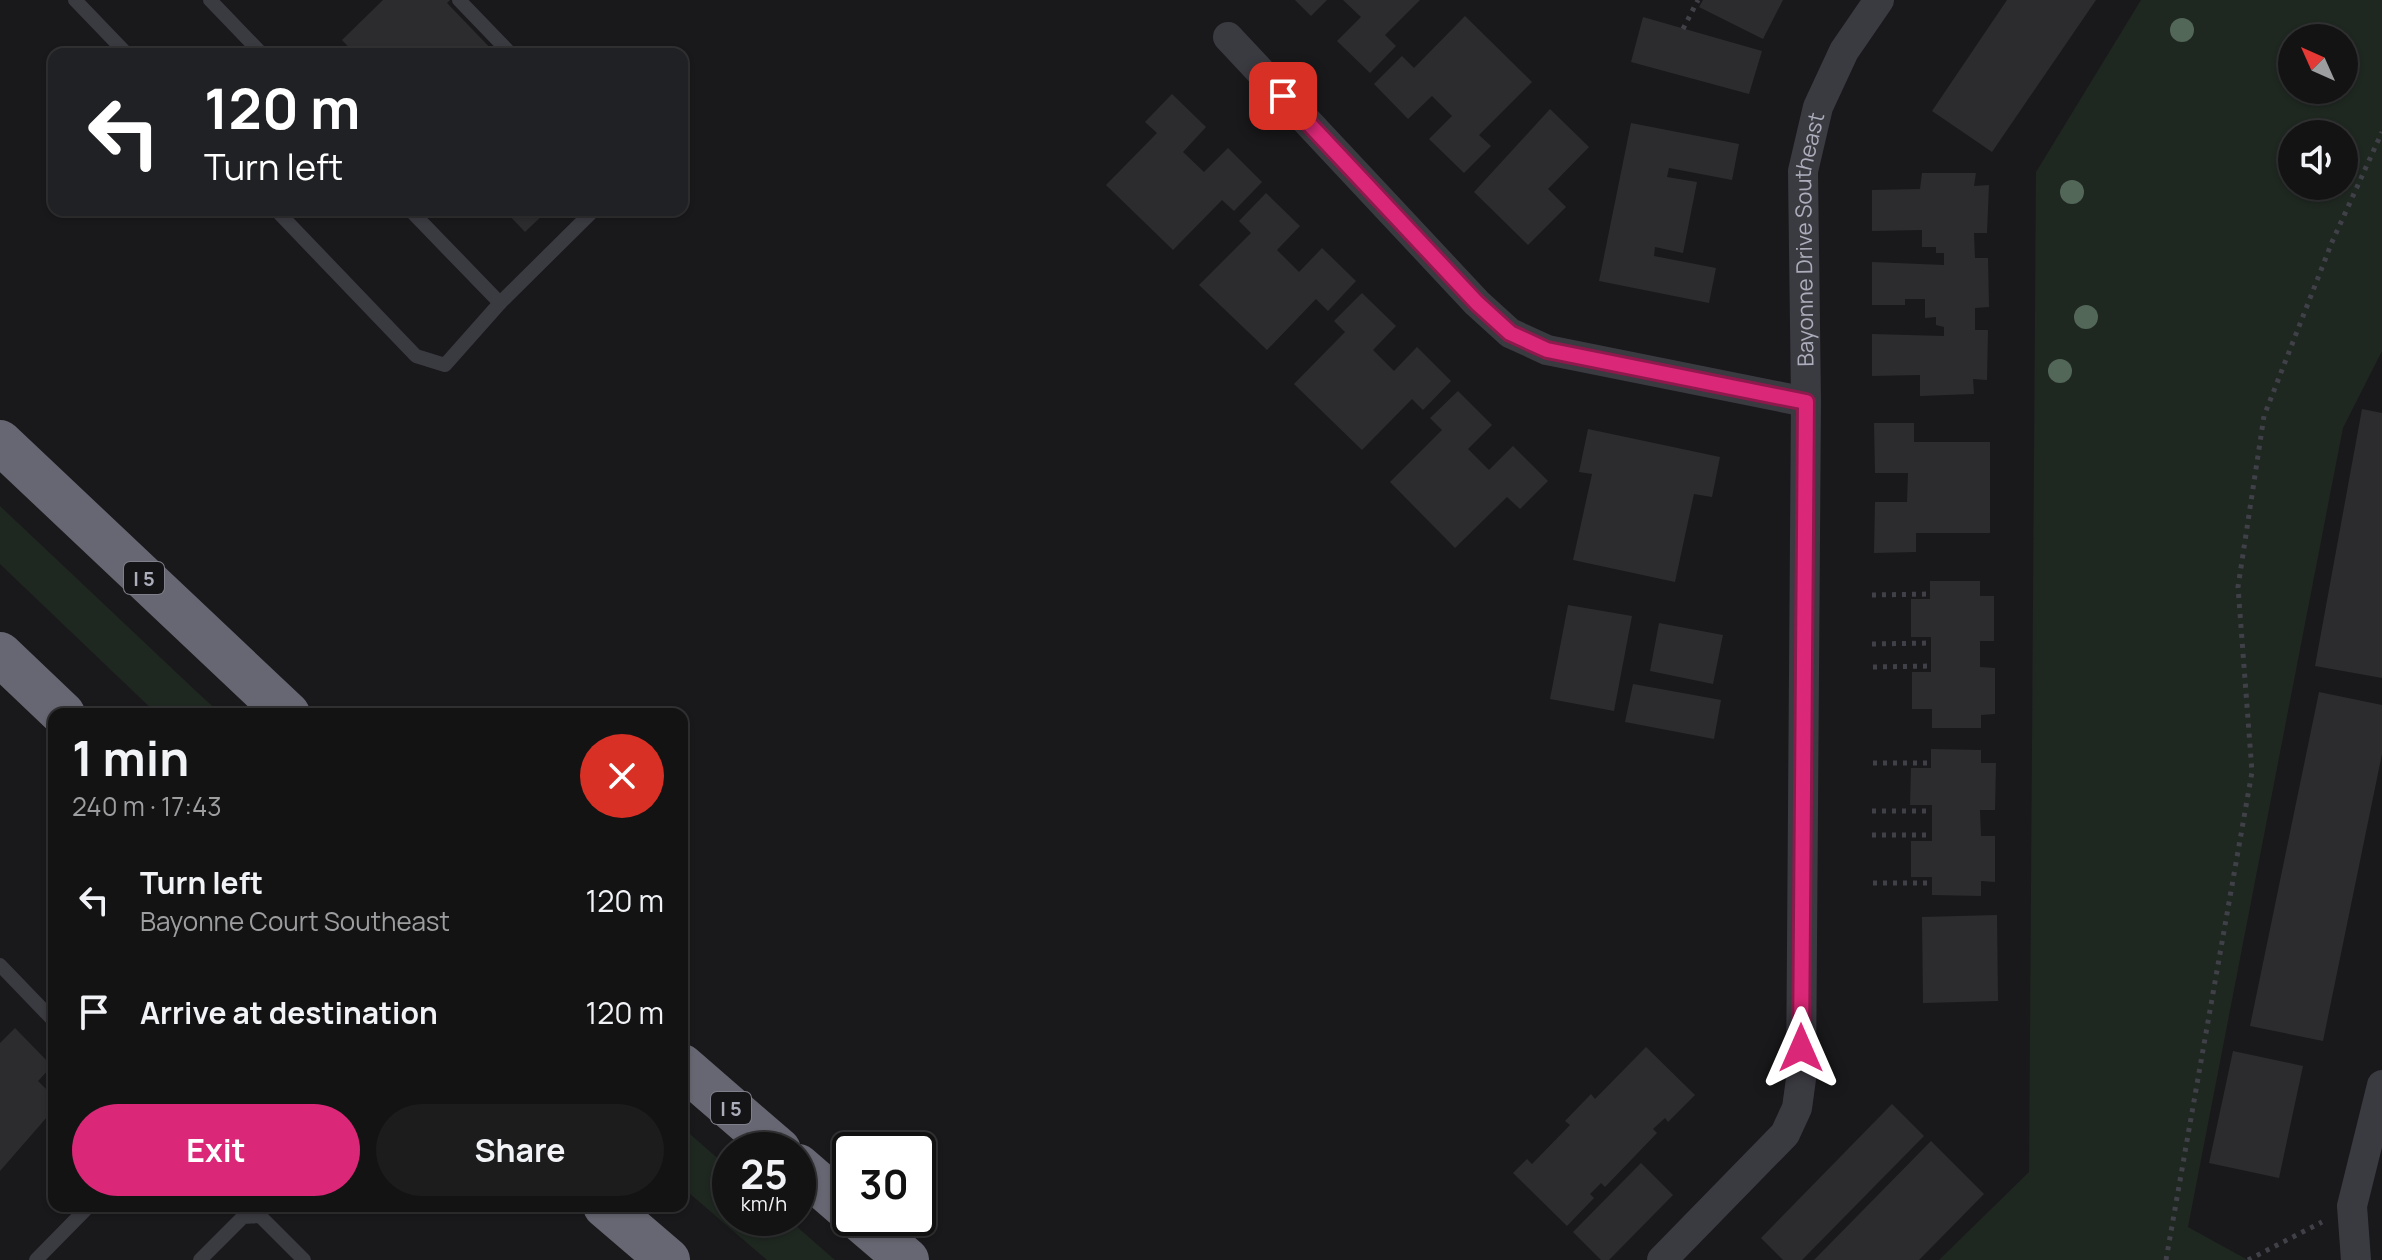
<!DOCTYPE html>
<meta charset="utf-8">
<style>
body{margin:0;font-family:Manrope,sans-serif;background:#1c1c1d;color:#f1f3f6;height:100vh;display:flex;flex-direction:column;font-size:30px;white-space:nowrap}
*{box-sizing:border-box;margin:0}
p{font-size:26px;color:#9d9ea0}
.icon{flex:none;width:44px;height:44px;fill:none;stroke:currentColor;stroke-width:2;stroke-linecap:round;stroke-linejoin:round}
.map{position:relative;flex:1;overflow:hidden}
.side{position:absolute;left:48px;top:708px;width:640px;height:504px;display:flex;flex-direction:column;background:#131314;border-radius:16px;box-shadow:0 2px 6px #0004,0 0 0 2px #323234}
.side>*{flex:none}
.top-card{position:absolute;left:48px;top:48px;width:640px;height:168px;border-radius:16px;box-shadow:0 2px 6px #0004,0 0 0 2px #323234;background:#202124;color:#fff;overflow:hidden}
.needle{width:52px;rotate:315deg}
.buttons{position:absolute;left:2278px;top:24px;display:grid;gap:16px}
.buttons a{display:grid;place-items:center;width:80px;height:80px;border-radius:50%;background:#131314;box-shadow:0 2px 6px #0004,0 0 0 2px #323234;font-size:40px}
.speed{position:absolute;left:712px;top:1132px;display:flex;gap:16px;font-size:40px;font-weight:700;text-align:center}
.speed>*{display:grid;place-content:center;width:104px;height:104px;border-radius:50%;background:#131314;box-shadow:0 2px 6px #0004,0 0 0 2px #323234;line-height:1}
.speed small{font-size:20px;font-weight:400}
.speed .limit{border:4px solid #111;border-radius:12px;background:#fff;color:#111}
.pin{position:absolute;display:grid;place-items:center;width:68px;height:68px;color:#fff;margin:-34px;border-radius:16px;box-shadow:0 4px 12px #0006}
.me{position:absolute;width:88px;margin:-44px;rotate:0deg;stroke-linejoin:round;filter:drop-shadow(0 0 6px #0008)}
.turn{display:flex;align-items:center;gap:28px;height:168px;padding:0 24px;font-size:36px}
.turn .icon{width:104px;height:104px;stroke-width:2.5}
.turn b{display:block;font-size:56px;line-height:68px}
.round{display:grid;place-items:center;flex:none;width:84px;height:84px;border-radius:42px;background:#1c1c1d}
.summary{display:flex;align-items:center;justify-content:space-between;height:136px;padding:0 24px}
h1{font-size:48px;font-weight:700;line-height:60px}
.cta{display:flex;gap:16px;margin-top:auto;padding:16px 24px}
.cta a{flex:1;height:92px;border-radius:48px;background:#db2777;color:#fff;font-size:32px;font-weight:700;line-height:92px;text-align:center}
.cta a+a{background:#1c1c1d;color:#f1f3f6}
ul{padding:0;list-style:none}
li{display:flex;align-items:center;gap:24px;height:112px;padding:0 24px}
li div{flex:1}
li b{display:block;font-size:30px}
li em{font-style:normal}
.map>svg:first-child{display:block}
</style>
<div class="map">
<svg width="2382" height="1260" viewBox="0 0 2382 1260">
<rect width="100%" height="100%" fill="#19191b"/>
<g fill="#1f2721" fill-rule="evenodd">
<path d="M2141,0H2382V351L2343,428L2188,1227L2248,1260H1939L2029,1172L2036,172ZM2292,38H2344V90H2292ZM2292,134H2344V186H2292Z"/>
<polygon points="0,506 198,693 221,714 157,714 0,564"/>
<polygon points="682,1127 730,1169 730,1218 787,1218 835,1260 767,1260 682,1187"/>
</g>
<g fill="#2c2c2f">
<polygon points="383,0 450,0 447,3 496,54 355,54 342,40"/>
<polygon points="1295,0 1327,0 1311,16"/>
<polygon points="1343,0 1420,0 1385,35 1396,46 1370,73 1337,41 1361,17"/>
<polygon points="1703,0 1783,0 1763,39 1699,7"/>
<polygon points="2007,0 2096,0 1992,152 1932,111"/>
<polygon points="1465,16 1532,82 1479,135 1491,146 1464,173 1429,139 1452,116 1432,96 1408,119 1374,84 1402,56 1414,68"/>
<polygon points="1643,17 1762,51 1749,94 1631,62"/>
<polygon points="1172,94 1206,127 1183,152 1204,172 1228,148 1262,182 1234,211 1222,200 1173,250 1106,185 1157,133 1145,122"/>
<polygon points="1550,109 1589,147 1548,189 1566,207 1528,245 1474,192"/>
<polygon points="1631,123 1739,144 1732,180 1669,168 1667,177 1697,182 1683,253 1655,247 1654,256 1716,268 1709,303 1599,281"/>
<polygon points="1922,173 1976,173 1974,186 1989,185 1987,233 1974,233 1975,258 1988,258 1989,307 1975,308 1975,330 1988,330 1987,380 1973,379 1974,394 1920,396 1920,375 1872,376 1872,334 1944,336 1944,327 1936,325 1936,317 1925,318 1925,299 1905,299 1905,305 1872,305 1872,262 1944,265 1944,253 1936,253 1936,247 1922,247 1922,230 1872,231 1872,190 1920,189"/>
<polygon points="1266,193 1300,226 1277,250 1299,272 1322,248 1356,281 1328,311 1316,299 1267,350 1199,285 1251,233 1239,221"/>
<polygon points="504,210 548,210 525,232"/>
<polygon points="1362,293 1396,326 1373,350 1394,371 1417,347 1451,381 1423,410 1412,399 1362,450 1294,384 1345,332 1334,321"/>
<polygon points="1458,391 1492,425 1468,449 1489,470 1513,446 1548,481 1520,509 1507,497 1455,548 1390,482 1442,430 1430,418"/>
<polygon points="2362,409 2382,413 2382,678 2315,666"/>
<polygon points="1874,423 1914,423 1914,442 1990,442 1990,533 1916,533 1916,552 1874,553 1875,502 1907,502 1908,473 1875,473"/>
<polygon points="1588,429 1720,457 1712,497 1694,494 1675,582 1573,560 1592,474 1579,472"/>
<polygon points="1930,581 1980,581 1980,596 1994,596 1994,641 1980,641 1980,667 1995,668 1995,714 1981,715 1981,728 1932,728 1932,709 1912,709 1912,672 1931,672 1931,637 1911,637 1911,599 1930,599"/>
<polygon points="1568,605 1632,616 1614,711 1550,699"/>
<polygon points="1659,623 1723,635 1713,684 1650,671"/>
<polygon points="1633,684 1721,700 1714,739 1625,722"/>
<polygon points="2319,692 2382,705 2382,754 2323,1041 2250,1026"/>
<polygon points="1931,749 1981,750 1981,763 1996,763 1995,810 1980,810 1981,836 1995,836 1995,882 1981,881 1981,896 1932,895 1932,877 1911,877 1911,841 1932,841 1932,805 1910,805 1911,768 1931,768"/>
<polygon points="1997,915 1998,1001 1923,1003 1922,917"/>
<polygon points="15,1028 52,1066 38,1081 54,1097 54,1109 0,1171 0,1043"/>
<polygon points="1646,1047 1695,1095 1668,1122 1665,1118 1653,1129 1657,1133 1605,1187 1601,1183 1590,1194 1594,1198 1567,1226 1513,1173 1527,1159 1532,1164 1570,1125 1565,1121 1591,1094 1595,1099"/>
<polygon points="2233,1051 2303,1066 2279,1178 2209,1163"/>
<polygon points="1892,1104 1924,1136 1802,1260 1783,1260 1761,1238"/>
<polygon points="1931,1141 1984,1194 1919,1260 1814,1260"/>
<polygon points="1641,1163 1673,1195 1609,1260 1601,1260 1573,1232"/>
</g>
<g fill="none" stroke-linecap="round" stroke-linejoin="round">
<g stroke="#404148" stroke-width="5" stroke-dasharray="4 6" stroke-linecap="butt">
<polyline points="1683,29 1698,0"/>
<polyline points="1872,595 1930,594"/>
<polyline points="1872,644 1931,643"/>
<polyline points="1873,667 1931,666"/>
<polyline points="1873,763 1930,763"/>
<polyline points="1872,811 1932,811"/>
<polyline points="1872,835 1932,835"/>
<polyline points="1873,883 1932,883"/>
<polyline points="2166,1260 2252,772 2238,587 2264,416 2332,242 2382,132"/>
<polyline points="2248,1260 2322,1222"/>
</g>
<g stroke="#3a3a41" stroke-width="14">
<polyline points="75,0 127,54"/>
<polyline points="210,0 262,54"/>
<polyline points="459,0 511,54"/>
<polyline points="276,210 416,356 445,365 500,303 594,210"/>
<polyline points="410,210 500,303"/>
<polyline points="0,965 54,1021"/>
<polyline points="36,1260 89,1206"/>
<polyline points="200,1260 243,1217 260,1216 304,1260"/>
</g>
<g stroke="#3a3a41" stroke-width="30">
<polyline points="1228,37 1477,303 1510,333 1547,350 1806,402"/>
<path id="s1" d="M1662,1260L1785,1134L1797,1108L1801,1079L1806,402L1803,171L1818,107L1844,51L1879,0"/>
<polyline points="2356,1260 2352,1206 2382,1085"/>
</g>
<g stroke="#666772" stroke-width="44">
<polyline points="0,442 288,714"/>
<polyline points="0,654 63,714"/>
<polyline points="682,1066 779,1150"/>
<polyline points="798,1166 850,1211"/>
<polyline points="605,1206 668,1260"/>
<polyline points="858,1218 907,1260"/>
</g>
</g>
<g fill="#526758">
<circle cx="2182" cy="30" r="12"/>
<circle cx="2072" cy="192" r="12"/>
<circle cx="2086" cy="317" r="12"/>
<circle cx="2060" cy="371" r="12"/>
</g>
<g fill="none" stroke-linecap="round" stroke-linejoin="round">
<g stroke="#8e194d" stroke-width="20">
<polyline id="route" points="1283,96 1477,303 1510,333 1547,350 1806,402 1801,1048"/>
</g>
<use href="#route" stroke="#db2777" stroke-width="14"/>
</g>
<g text-anchor="middle" dominant-baseline="central" stroke-width="8" stroke-linejoin="round" paint-order="stroke">
<g fill="#141416" stroke="#7e7f8a" stroke-width="2">
<rect x="124" y="562" width="40" height="32" rx="6"/>
<rect x="711" y="1092" width="40" height="32" rx="6"/>
</g>
<g font-size="20" font-weight="bold" fill="#abadbb">
<text x="144" y="578">I 5</text>
<text x="731" y="1108">I 5</text>
</g>
<g font-size="22" fill="#abadbb" stroke="#141416">
<text stroke="none"><textPath href="#s1" startOffset="1074">Bayonne Drive Southeast</textPath></text>
</g>
</g>
</svg>
<div class="buttons">
<a><svg class="needle" viewBox="-14 -14 28 28"><path d="M0-13l5 13h-10z" fill="#e53935"/><path d="M0 13l5-13h-10z" fill="#9d9ea0"/></svg></a>
<a><svg class="icon" aria-label="sound" viewBox="0 0 24 24"><path d="M4 9h4l5-4v14l-5-4H4zM17 9q2 3 0 6"/></svg></a>
</div>
<div class="speed"><div>25<small>km/h</small></div><div class="limit">30</div></div>
<div class="pin" style="left:1283px;top:96px;background:#d93025"><svg class="icon" aria-label="arrive" viewBox="0 0 24 24"><path d="M6 21V4h12l-3 4 3 4H6"/></svg></div>
<svg class="me" style="left:1801px;top:1048px" viewBox="-20 -20 40 40"><path d="M0-17L14 15 0 8-14 15z" fill="#db2777" stroke="#fff" stroke-width="4"/></svg>
<div class="top-card">
<div class="turn"><svg class="icon" aria-label="left" viewBox="0 0 24 24"><path d="M17 20v-9H6M10 6l-5 5 5 5"/></svg><div><b>120 m</b>Turn left</div></div>
</div>
<section class="side">
<div class="summary"><div><h1>1 min</h1><p>240 m · 17:43</p></div><a class="round" style="background:#d93025;color:#fff"><svg class="icon" aria-label="close" viewBox="0 0 24 24"><path d="M6 6l12 12M18 6L6 18"/></svg></a></div>
<ul>
<li><svg class="icon" aria-label="left" viewBox="0 0 24 24"><path d="M17 20v-9H6M10 6l-5 5 5 5"/></svg><div><b>Turn left</b><p>Bayonne Court Southeast</p></div><em>120 m</em></li>
<li><svg class="icon" aria-label="arrive" viewBox="0 0 24 24"><path d="M6 21V4h12l-3 4 3 4H6"/></svg><div><b>Arrive at destination</b></div><em>120 m</em></li>
</ul>
<div class="cta"><a>Exit</a><a>Share</a></div>
</section>
</div>
